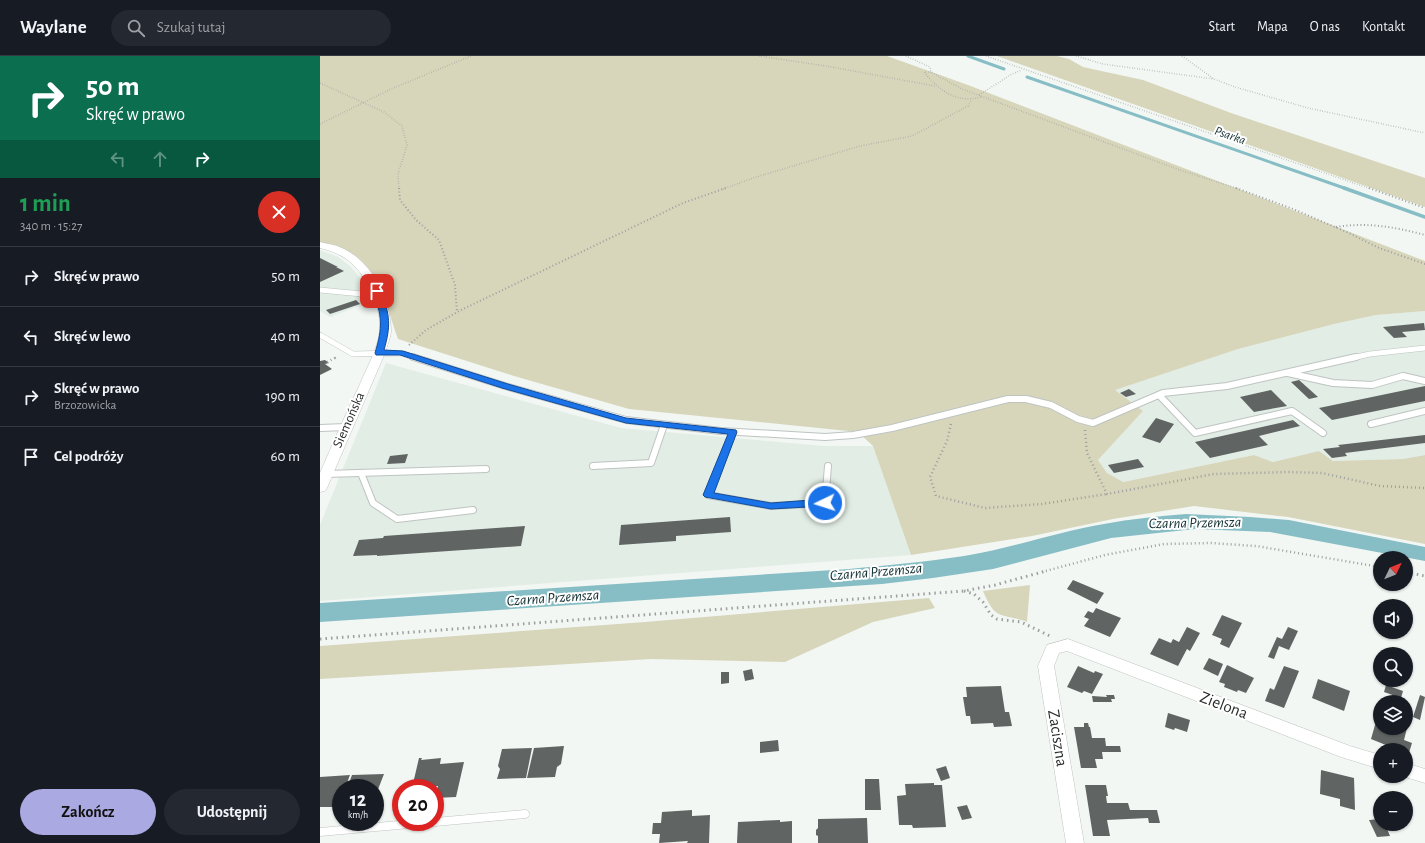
<!DOCTYPE html>
<html lang="pl">
<meta charset="utf-8">
<style>
body{margin:0;font-family:"Alegreya Sans",sans-serif;background:#242831;color:#f1f3f6;height:100vh;display:flex;flex-direction:column;font-size:15px;white-space:nowrap}
*{box-sizing:border-box;margin:0}
p{font-size:13px;color:#9ea1a6}
.icon{flex:none;width:22px;height:22px;fill:none;stroke:currentColor;stroke-width:2;stroke-linecap:round;stroke-linejoin:round}
.map{position:relative;flex:1;overflow:hidden}
.side{display:flex;flex-direction:column;background:#171b24;width:320px}
.side>*{flex:none}
.guide{background:#0b6e4f;color:#fff;overflow:hidden}
.needle{width:26px;rotate:47deg}
.fabs{position:absolute;left:1053px;top:495px;display:grid;gap:8px}
.fabs a{display:grid;place-items:center;width:40px;height:40px;border-radius:50%;background:#171b24;box-shadow:0 1px 3px #0004;font-size:20px}
.speed{position:absolute;left:12px;top:723px;display:flex;gap:8px;font-size:20px;font-weight:700;text-align:center}
.speed>*{display:grid;place-content:center;width:52px;height:52px;border-radius:50%;background:#171b24;box-shadow:0 1px 3px #0004;line-height:1}
.speed small{font-size:10px;font-weight:400}
.speed .limit{border:6px solid #d22;background:#fff;color:#111}
.pin{position:absolute;display:grid;place-items:center;width:34px;height:34px;color:#fff;margin:-17px;border-radius:8px;box-shadow:0 2px 6px #0006}
.me{position:absolute;width:44px;margin:-22px;rotate:266deg;stroke-linejoin:round;filter:drop-shadow(0 0 3px #0008)}
.turn{display:flex;align-items:center;gap:14px;height:84px;padding:0 20px;font-size:18px}
.turn .icon{width:52px;height:52px;stroke-width:2.5}
.turn b{display:block;font-size:28px;line-height:34px}
.lanes{display:flex;align-items:center;height:38px;padding:0 20px;background:#0003;justify-content:center;gap:20px;direction:ltr}
.lanes .off{opacity:.35}
.round{display:grid;place-items:center;flex:none;width:42px;height:42px;border-radius:21px;background:#242831}
.overview{display:flex;align-items:center;justify-content:space-between;height:68px;padding:0 20px}
h1{font-size:24px;font-weight:600;line-height:30px;color:#1e9e55}
.cta{display:flex;gap:8px;margin-top:auto;padding:8px 20px}
.cta a{flex:1;height:46px;border-radius:24px;background:#aba9e1;color:#111;font-size:16px;font-weight:600;line-height:46px;text-align:center}
.cta a+a{background:#242831;color:#f1f3f6}
ul{padding:0;list-style:none}
li{display:flex;align-items:center;gap:12px;height:60px;padding:0 20px;border-top:1px solid #363941}
li div{flex:1}
li b{display:block;font-size:15px}
li em{font-style:normal}
header{display:flex;align-items:center;gap:24px;box-sizing:border-box;height:56px;padding:0 20px;background:#171b24;border-bottom:1px solid #363941}
header strong{font-size:19px}
nav{display:flex;gap:22px;margin-inline-start:auto;font-size:14px}
.search{width:280px;height:36px;background:#242831;display:flex;align-items:center;gap:10px;box-sizing:border-box;padding:0 14px;border-radius:22px;color:#9ea1a6;font-size:15px}
main{display:flex;flex:1;min-height:0}
.map>svg:first-child{display:block}
</style>
<header>
<strong>Waylane</strong>
<div class="search"><svg class="icon" aria-label="search" viewBox="0 0 24 24"><circle cx="10" cy="10" r="6"/><path d="M15 15l6 6"/></svg>Szukaj tutaj</div>
<nav><a>Start</a><a>Mapa</a><a>O nas</a><a>Kontakt</a></nav>
</header>
<main>
<section class="side">
<div class="guide">
<div class="turn"><svg class="icon" aria-label="right" viewBox="0 0 24 24"><path d="M7 20v-9h11M14 6l5 5-5 5"/></svg><div><b>50 m</b>Skręć w prawo</div></div>
<div class="lanes"><svg class="icon off" aria-label="left" viewBox="0 0 24 24"><path d="M17 20v-9H6M10 6l-5 5 5 5"/></svg><svg class="icon off" aria-label="ahead" viewBox="0 0 24 24"><path d="M12 20V5M6 11l6-6 6 6"/></svg><svg class="icon" aria-label="right" viewBox="0 0 24 24"><path d="M7 20v-9h11M14 6l5 5-5 5"/></svg></div>
</div>
<div class="overview"><div><h1>1 min</h1><p>340 m · 15:27</p></div><a class="round" style="background:#d93025;color:#fff"><svg class="icon" aria-label="close" viewBox="0 0 24 24"><path d="M6 6l12 12M18 6L6 18"/></svg></a></div>
<ul>
<li><svg class="icon" aria-label="right" viewBox="0 0 24 24"><path d="M7 20v-9h11M14 6l5 5-5 5"/></svg><div><b>Skręć w prawo</b></div><em>50 m</em></li>
<li><svg class="icon" aria-label="left" viewBox="0 0 24 24"><path d="M17 20v-9H6M10 6l-5 5 5 5"/></svg><div><b>Skręć w lewo</b></div><em>40 m</em></li>
<li><svg class="icon" aria-label="right" viewBox="0 0 24 24"><path d="M7 20v-9h11M14 6l5 5-5 5"/></svg><div><b>Skręć w prawo</b><p>Brzozowicka</p></div><em>190 m</em></li>
<li><svg class="icon" aria-label="arrive" viewBox="0 0 24 24"><path d="M6 21V4h12l-3 4 3 4H6"/></svg><div><b>Cel podróży</b></div><em>60 m</em></li>
</ul>
<div class="cta"><a>Zakończ</a><a>Udostępnij</a></div>
</section>
<div class="map">
<svg width="1105" height="787" viewBox="0 0 1105 787">
<rect width="100%" height="100%" fill="#f2f7f4"/>
<g fill="#e1ede5">
<polygon points="0,194 18,201 30,210 41,223 45,232 41,235 42,238 44,241 49,241 52,245 10,261 0,255"/>
<polygon points="1105,255 1105,399 1083,403 1013,405 999,395 953,406 934,399 802,426 787,417 778,404 823,355 794,334 918,293 1014,268 1056,259"/>
<polygon points="66,307 301,372 504,390 553,390 591,499 0,545 0,469"/>
</g>
<g fill="#d7d6bb">
<path d="M0,0H567L648,29L1105,205V255L1056,259L1014,268L918,293L795,334L823,355L778,404L787,417L803,426L934,399L953,406L999,395L1013,405L1083,403L1105,399V488L968,461L874,450L793,463L712,480L591,499L553,390L538,376L309,353L194,320L78,283C63,239 54,194 0,187Z"/>
<polygon points="677,0 737,0 749,3 763,11 823,24 911,57 1105,122 1105,151"/>
<path d="M710,529L707,566C680,556 676,566 663,535Z"/>
<polygon points="609,542 615,552 553,566 465,606 331,603 0,623 0,590 325,566"/>
</g>
<path fill="#87bec5" d="M866,458L930,461L969,464L1105,491V505L950,476L875,473L791,482L673,513L613,522L562,528L0,566V547L529,513C568,509 606,506 644,500C692,492 737,476 784,468C811,463 838,460 866,458Z"/>
<g fill="none" stroke-linecap="round" stroke-linejoin="round">
<g stroke="#87bec5" stroke-width="3">
<polyline points="648,0 684,13"/>
<polyline points="707,21 1027,133"/>
</g>
<polyline stroke="#87bec5" stroke-width="3.5" points="1024,132 1105,161"/>
</g>
<g fill="#606564">
<polygon points="0,202 18,211 16,211 24,215 0,226"/>
<polygon points="36,244 40,248 10,258 6,254"/>
<polygon points="1104,267 1105,274 1082,276 1087,281 1074,282 1063,271"/>
<polygon points="5,304 9,307 5,308 12,313 0,319 0,305"/>
<polygon points="979,324 998,341 989,343 971,326"/>
<polygon points="1105,330 1105,345 1012,364 999,352"/>
<polygon points="809,333 816,338 806,341 800,337"/>
<polygon points="951,334 967,350 934,356 920,341"/>
<polygon points="836,362 854,368 840,387 822,381"/>
<polygon points="973,364 980,370 939,380 948,389 890,402 875,386"/>
<polygon points="1105,379 1105,387 1025,397 1027,400 1012,402 1003,393 1020,391 1018,389"/>
<polygon points="88,398 85,407 67,408 70,400"/>
<polygon points="818,403 824,411 794,417 788,409"/>
<polygon points="410,461 411,476 356,480 356,485 299,489 301,469"/>
<polygon points="205,470 201,490 57,500 57,499 33,500 39,484 63,482 64,480"/>
<polygon points="753,524 784,537 777,548 747,533"/>
<polygon points="776,552 801,562 790,581 764,570 769,563 764,561 768,555 773,557"/>
<polygon points="902,559 922,567 909,592 900,588 902,583 892,579"/>
<polygon points="867,571 880,577 870,595 867,593 858,610 830,598 839,582 851,587 853,583 859,586"/>
<polygon points="968,571 978,575 969,594 959,590 954,603 948,601 957,581 962,583"/>
<polygon points="889,602 903,608 898,620 883,613"/>
<polygon points="907,609 934,622 926,637 918,634 917,636 904,631 905,628 899,626"/>
<polygon points="758,610 774,617 775,615 783,618 772,638 764,635 762,637 747,631"/>
<polygon points="964,610 979,615 964,652 945,645 950,632 954,634"/>
<polygon points="432,613 434,623 425,625 423,615"/>
<polygon points="401,616 409,616 409,627 401,628"/>
<polygon points="998,623 1030,635 1024,655 992,642"/>
<polygon points="1066,629 1083,635 1081,642 1064,636"/>
<polygon points="681,630 685,656 689,656 692,670 674,671 673,667 651,668 650,660 646,660 643,641 647,641 646,631"/>
<polygon points="786,639 794,639 795,643 791,643 792,646 773,646 772,640 787,641"/>
<polygon points="1100,639 1105,641 1100,664 1093,661"/>
<polygon points="848,657 870,664 867,676 855,672 854,674 845,671"/>
<polygon points="1057,662 1060,664 1060,672 1086,672 1086,668 1088,668 1084,684 1092,687 1088,700 1086,699 1086,694 1078,694 1051,683"/>
<polygon points="764,667 768,667 769,671 770,671 772,682 785,682 786,690 800,690 801,696 782,696 783,703 775,703 777,712 761,712 754,671 764,671"/>
<polygon points="458,684 459,695 440,697 440,686"/>
<polygon points="244,690 241,708 237,711 235,721 207,722 214,692"/>
<polygon points="212,692 206,722 177,723 180,713 178,710 182,693"/>
<polygon points="99,702 102,702 101,704 121,702 120,708 144,706 136,741 115,742 118,730 108,730 107,732 92,732"/>
<polygon points="626,710 630,722 621,725 616,713"/>
<polygon points="1001,714 1034,722 1035,754 1020,750 1020,743 1000,738"/>
<polygon points="64,718 57,736 55,738 55,732 27,732 32,719"/>
<polygon points="30,719 25,732 21,732 21,743 18,751 0,751 0,721"/>
<polygon points="545,723 559,723 561,754 545,754"/>
<polygon points="614,727 614,729 622,729 626,771 593,772 592,769 579,769 577,740 586,739 585,728"/>
<polygon points="765,729 786,729 788,740 786,740 787,747 808,747 810,754 837,754 840,767 829,767 828,762 787,764 790,780 773,780"/>
<polygon points="647,749 652,762 642,764 637,751"/>
<polygon points="372,754 372,760 390,759 389,787 367,787 368,785 339,787 340,778 332,778 333,767 341,767 342,756"/>
<polygon points="547,762 548,787 498,787 498,780 496,779 496,774 498,772 498,763"/>
<polygon points="1060,763 1060,768 1065,768 1070,780 1057,781 1049,764"/>
<polygon points="460,764 460,766 472,765 472,787 417,787 418,766"/>
</g>
<g fill="none" stroke-linecap="round" stroke-linejoin="round">
<g stroke="#bfc4c1" stroke-width="6">
<g id="service-far2">
<polyline points="0,234 42,238 57,235"/>
<polyline points="0,279 33,298 80,297 96,302"/>
<polyline points="1032,302 1050,298 1105,292"/>
</g>
</g>
<g stroke="#bfc4c1" stroke-width="8">
<g id="service-far1">
<polyline points="93,301 185,330 306,364 401,375 505,381 533,379 572,372 688,343 706,343 731,349 758,363 773,367 843,337 907,330 1036,301"/>
<polyline points="968,317 1013,327 1052,329 1083,320 1105,325"/>
<polyline points="839,339 875,377 972,355 1003,377"/>
<polyline points="1051,368 1105,355"/>
<polyline points="0,372 26,371"/>
<polyline points="413,376 388,439 451,450 505,447 508,410"/>
<polyline points="273,410 331,407 344,369"/>
<polyline points="41,417 53,447 77,463 153,454"/>
<polyline points="6,418 166,413"/>
</g>
</g>
<g stroke="#bfc4c1" stroke-width="9">
<g id="service">
<polyline points="115,766 205,758"/>
<polyline points="0,776 112,766"/>
</g>
</g>
<g stroke="#bfc4c1" stroke-width="1">
<g id="minor">
<path d="M0,186C8,188 17,189 24,193C53,207 71,245 71,276C70,283 67,290 65,297L7,432L5,435L0,436V417C13,387 26,357 40,328C46,313 56,296 59,280C64,253 47,217 25,202C17,197 9,194 0,192Z"/>
<polygon points="748,583 1030,690 1060,699 1060,713 1021,701 747,595 739,597 734,610 764,787 746,787 718,610 727,589"/>
<polygon points="1086,707 1105,713 1105,727 1082,720 1086,720"/>
</g>
</g>
<g stroke="#9c9f9d" stroke-width="1.5" stroke-dasharray="0.5 2" stroke-linecap="butt">
<polyline points="439,0 506,10 615,30"/>
<polyline points="586,0 610,11 611,16 642,33 857,113 919,133"/>
<polyline points="666,0 1051,133"/>
<polyline points="756,0 783,8 894,23"/>
<polyline points="862,0 894,23 915,31 988,52 1105,77"/>
<path d="M611,16H604C619,34 636,48 661,41"/>
<polyline points="0,27 64,56 82,70 87,89 78,118 79,133"/>
<polyline points="659,39 692,18 702,14"/>
<polyline points="0,68 71,33 151,0"/>
<polyline points="403,133 433,122 540,90 592,80 648,50 652,44"/>
</g>
<g stroke="#9c9f9d" stroke-width="2" stroke-dasharray="1 2.5" stroke-linecap="butt">
<polyline points="79,132 80,144 96,164 119,184 135,229 137,256"/>
<polyline points="916,132 973,153 1029,177 1059,192 1105,208"/>
<polyline points="1049,132 1105,152"/>
<path d="M1016,171C1047,166 1075,171 1105,179"/>
<polyline points="89,289 106,274 137,256 363,147 406,132"/>
<polyline points="15,302 17,301"/>
</g>
<g stroke="#9c9f9d" stroke-width="2.5" stroke-dasharray="1 3" stroke-linecap="butt">
<polyline points="7,306 17,301"/>
<polyline points="631,368 627,385 610,421 616,440 665,452 722,448 787,438"/>
<polyline points="765,374 767,397 787,438 894,418 969,416 1002,417 1060,430 1105,432"/>
<polyline points="722,516 785,499 844,488 890,487 936,490 1060,511"/>
</g>
<g stroke="#9c9f9d" stroke-width="3" stroke-dasharray="1.5 4" stroke-linecap="butt">
<polyline points="1086,516 1105,520"/>
<polyline points="644,535 654,538 663,546 671,559 677,563 701,566 730,580"/>
<polyline points="0,583 644,535 675,529 726,515"/>
<polyline points="1066,720 1077,723"/>
</g>
<use href="#service-far2" stroke="#fff" stroke-width="5"/>
<use href="#service-far1" stroke="#fff" stroke-width="6"/>
<use href="#service" stroke="#fff" stroke-width="8"/>
<use href="#minor" fill="#fff" fill-rule="evenodd"/>
</g>
<path fill="#1a73e8" stroke="#114b97" d="M54,233H60L61,235C70,259 71,270 64,294L83,295L188,328L306,362L416,374L417,376L394,437L451,447L505,443L510,447L505,450L451,453L385,441L383,439L408,378L306,367L182,332L80,299H56L55,297C63,271 62,260 53,235Z"/>
<g text-anchor="middle" dominant-baseline="central" stroke-width="4" stroke-linejoin="round" paint-order="stroke">
<g font-size="13" font-style="italic" fill="#133033" stroke="#fff">
<text transform="translate(910 80) rotate(19)">Psarka</text>
</g>
<g font-size="14" fill="#2c2e2d" stroke="#fff">
<text transform="translate(29 364) rotate(-66)">Siemońska</text>
</g>
<g font-size="15" font-style="italic" fill="#133033" stroke="#fff">
<text transform="translate(875 467) rotate(-1)">Czarna Przemsza</text>
<text transform="translate(556 516) rotate(-5)">Czarna Przemsza</text>
<text transform="translate(233 542) rotate(-4)">Czarna Przemsza</text>
</g>
<g font-size="17" fill="#2c2e2d" stroke="#fff">
<text transform="translate(904 649) rotate(21)">Zielona</text>
<text transform="translate(738 682) rotate(81)">Zaciszna</text>
</g>
</g>
</svg>
<div class="fabs">
<a><svg class="needle" viewBox="-14 -14 28 28"><path d="M0-13l5 13h-10z" fill="#e53935"/><path d="M0 13l5-13h-10z" fill="#9ea1a6"/></svg></a>
<a><svg class="icon" aria-label="sound" viewBox="0 0 24 24"><path d="M4 9h4l5-4v14l-5-4H4zM17 9q2 3 0 6"/></svg></a>
<a><svg class="icon" aria-label="search" viewBox="0 0 24 24"><circle cx="10" cy="10" r="6"/><path d="M15 15l6 6"/></svg></a>
<a><svg class="icon" aria-label="layers" viewBox="0 0 24 24"><path d="M12 4l9 5-9 5-9-5zM3 14l9 5 9-5"/></svg></a>
<a>+</a>
<a>−</a>
</div>
<div class="speed"><div>12<small>km/h</small></div><div class="limit">20</div></div>
<div class="pin" style="left:57px;top:235px;background:#d93025"><svg class="icon" aria-label="arrive" viewBox="0 0 24 24"><path d="M6 21V4h12l-3 4 3 4H6"/></svg></div>
<svg class="me" style="left:505px;top:447px" viewBox="-20 -20 40 40"><circle r="17" fill="#1a73e8" stroke="#fff" stroke-width="3"/><path d="M0-11L8 9 0 5-8 9z" fill="#fff"/></svg>
</div>
</main>
